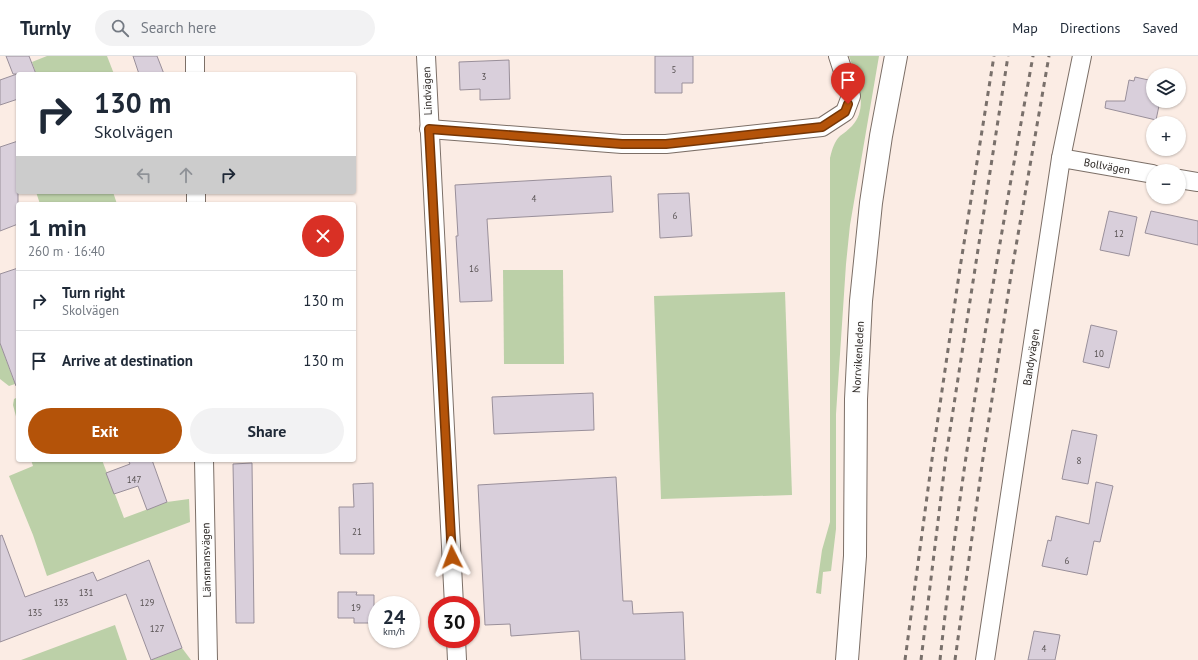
<!DOCTYPE html>
<meta charset="utf-8">
<style>
body{margin:0;font-family:"PT Sans",sans-serif;background:#f2f2f3;color:#1f2937;height:100vh;display:flex;flex-direction:column;font-size:15px;white-space:nowrap}
*{box-sizing:border-box;margin:0}
p{font-size:13px;color:#747a83}
.icon{flex:none;width:22px;height:22px;fill:none;stroke:currentColor;stroke-width:2;stroke-linecap:round;stroke-linejoin:round}
.map{position:relative;flex:1;overflow:hidden}
.drawer{position:absolute;left:16px;top:146px;width:340px;height:260px;display:flex;flex-direction:column;background:#fff;border-radius:4px;box-shadow:0 1px 3px #0004}
.drawer>*{flex:none}
.hud{position:absolute;left:16px;top:16px;width:340px;height:122px;border-radius:4px;box-shadow:0 1px 3px #0004;background:#fff;color:#1f2937;overflow:hidden}
.tools{position:absolute;left:1146px;top:12px;display:grid;gap:8px}
.tools a{display:grid;place-items:center;width:40px;height:40px;border-radius:50%;background:#fff;box-shadow:0 1px 3px #0004;font-size:20px}
.speed{position:absolute;left:368px;top:540px;display:flex;gap:8px;font-size:20px;font-weight:700;text-align:center}
.speed>*{display:grid;place-content:center;width:52px;height:52px;border-radius:50%;background:#fff;box-shadow:0 1px 3px #0004;line-height:1}
.speed small{font-size:10px;font-weight:400}
.speed .limit{border:6px solid #d22;background:#fff;color:#111}
.pin{position:absolute;display:grid;place-items:center;width:34px;height:34px;color:#fff;margin:-41px -17px;border-radius:50% 50% 50% 0;rotate:-45deg;box-shadow:0 0 4px #0007}
.pin .icon{rotate:45deg}
.me{position:absolute;width:44px;margin:-22px;rotate:357deg;stroke-linejoin:round;filter:drop-shadow(0 0 3px #0008)}
.turn{display:flex;align-items:center;gap:14px;height:84px;padding:0 12px;font-size:18px}
.turn .icon{width:52px;height:52px;stroke-width:2.5}
.turn b{display:block;font-size:28px;line-height:34px}
.lanes{display:flex;align-items:center;height:38px;padding:0 12px;background:#0003;justify-content:center;gap:20px;direction:ltr}
.lanes .off{opacity:.35}
.round{display:grid;place-items:center;flex:none;width:42px;height:42px;border-radius:21px;background:#f2f2f3}
.overview{display:flex;align-items:center;justify-content:space-between;height:68px;padding:0 12px}
h1{font-size:24px;font-weight:700;line-height:30px}
.primary-button{display:flex;gap:8px;margin-top:auto;padding:8px 12px}
.primary-button a{flex:1;height:46px;border-radius:24px;background:#b45309;color:#fff;font-size:16px;font-weight:700;line-height:46px;text-align:center}
.primary-button a+a{background:#f2f2f3;color:#1f2937}
ul{padding:0;list-style:none}
li{display:flex;align-items:center;gap:12px;height:60px;padding:0 12px;border-top:1px solid #e0e1e3}
li div{flex:1}
li b{display:block;font-size:15px}
li em{font-style:normal}
header{display:flex;align-items:center;gap:24px;box-sizing:border-box;height:56px;padding:0 20px;background:#fff;border-bottom:1px solid #e0e1e3}
header strong{font-size:19px}
nav{display:flex;gap:22px;margin-inline-start:auto;font-size:14px}
.search{width:280px;height:36px;background:#f2f2f3;display:flex;align-items:center;gap:10px;box-sizing:border-box;padding:0 14px;border-radius:22px;color:#747a83;font-size:15px}
.map>svg:first-child{display:block}
</style>
<header>
<strong>Turnly</strong>
<div class="search"><svg class="icon" aria-label="search" viewBox="0 0 24 24"><circle cx="10" cy="10" r="6"/><path d="M15 15l6 6"/></svg>Search here</div>
<nav><a>Map</a><a>Directions</a><a>Saved</a></nav>
</header>
<div class="map">
<svg width="1198" height="604" viewBox="0 0 1198 604">
<rect width="100%" height="100%" fill="#fbece4"/>
<g fill="#bcd0a8">
<polygon points="47,0 107,0 114,18 36,18 32,6"/>
<path d="M849,0H879L850,169L846,208L836,358V473L831,515L823,516L821,538L816,537L822,494L830,466V102C832,94 834,86 840,80C844,77 848,74 852,70C870,51 856,21 849,0Z"/>
<polygon points="36,136 113,136 117,148 40,148"/>
<polygon points="503,214 563,214 564,308 504,308"/>
<polygon points="785,236 792,439 661,443 654,240"/>
<polygon points="0,287 15,328 9,330 0,323"/>
<polygon points="18,341 18,368 13,349 14,343"/>
<polygon points="31,404 102,404 124,462 167,446 189,443 190,466 47,520 33,479 9,420 33,410"/>
<polygon points="115,569 127,604 21,604"/>
<polygon points="182,592 191,604 151,604"/>
</g>
<g fill="#d9cfdb" stroke="#998f9a">
<polygon points="6,0 29,0 36,18 18,18 18,43 0,49 0,24 17,18 13,18"/>
<polygon points="133,0 157,0 164,18 139,18"/>
<polygon points="655,0 693,0 693,27 682,27 682,37 655,37"/>
<polygon points="509,4 510,43 480,44 480,33 460,34 459,6"/>
<polygon points="1135,21 1153,25 1153,45 1160,45 1156,64 1105,52 1106,45 1125,45 1129,24 1134,25"/>
<polygon points="18,85 18,168 0,175 0,91"/>
<polygon points="611,120 613,156 487,163 492,245 460,246 456,180 458,180 455,129"/>
<polygon points="689,137 692,180 660,182 658,138"/>
<polygon points="1109,155 1137,161 1129,200 1100,194"/>
<polygon points="1151,155 1198,165 1198,189 1145,177"/>
<polygon points="18,212 18,330 16,330 0,287 0,218"/>
<polygon points="1091,269 1117,275 1109,312 1083,306"/>
<polygon points="593,337 594,374 494,378 492,341"/>
<polygon points="1072,374 1097,379 1088,428 1062,423"/>
<polygon points="128,404 152,404 167,446 147,454 138,430 114,438 106,417 130,408"/>
<polygon points="252,407 254,567 236,567 233,408"/>
<polygon points="616,421 623,545 632,545 633,558 683,556 685,604 581,604 579,575 511,580 510,568 485,569 478,429"/>
<polygon points="1096,426 1113,430 1100,486 1094,485 1087,519 1042,510 1048,484 1051,485 1056,460 1089,468"/>
<polygon points="373,427 374,498 340,498 339,451 354,451 353,428"/>
<polygon points="2,479 25,541 93,516 97,525 149,504 182,592 151,604 126,538 0,586 0,480"/>
<polygon points="338,536 357,536 356,539 374,539 374,567 354,567 354,562 338,562"/>
<polygon points="1034,575 1060,579 1055,604 1028,604"/>
</g>
<g fill="none" stroke-linecap="round" stroke-linejoin="round">
<g stroke="#7c6f67" stroke-width="20">
<g id="street">
<polyline points="195,0 195,18"/>
<polyline points="426,0 454,549"/>
<polyline points="429,73 622,88 666,88 822,71 845,56 851,40 838,0"/>
<polyline points="1061,102 1153,118"/>
<polyline points="1179,123 1198,126"/>
<polyline points="196,136 196,148"/>
<polyline points="204,404 208,604"/>
<polyline points="456,583 457,604"/>
<polyline points="985,604 1061,102 1082,0"/>
</g>
</g>
<g stroke="#7c6f67" stroke-width="24">
<polyline id="secondary" points="847,604 855,500 856,343 861,245 871,147 881,80 896,0"/>
</g>
<use href="#street" stroke="#fff" stroke-width="18"/>
<use href="#secondary" stroke="#fff" stroke-width="22"/>
<g stroke="#79706b" stroke-width="3" stroke-dasharray="5 5" stroke-linecap="butt">
<polyline points="905,604 933,396 960,212 994,0"/>
<polyline points="921,604 946,400 1008,0"/>
<path d="M940,604C962,401 997,200 1033,0"/>
<polyline points="955,604 983,402 1011,219 1049,0"/>
</g>
</g>
<g fill="none" stroke-linecap="round" stroke-linejoin="round">
<g stroke="#753606" stroke-width="10">
<polyline id="route" points="452,501 429,73 622,88 666,88 822,71 845,56 848,48"/>
</g>
<use href="#route" stroke="#b45309" stroke-width="7"/>
</g>
<g text-anchor="middle" dominant-baseline="central" stroke-width="3.5" stroke-linejoin="round" paint-order="stroke">
<g font-size="9" fill="#575152">
<text x="674" y="13">5</text>
<text x="484" y="20">3</text>
<text x="534" y="142">4</text>
<text x="675" y="159">6</text>
<text x="1119" y="177">12</text>
<text x="474" y="212">16</text>
<text x="1099" y="297">10</text>
<text x="1079" y="404">8</text>
<text x="134" y="423">147</text>
<text x="357" y="475">21</text>
<text x="1067" y="504">6</text>
<text x="86" y="536">131</text>
<text x="61" y="546">133</text>
<text x="147" y="546">129</text>
<text x="356" y="551">19</text>
<text x="35" y="556">135</text>
<text x="157" y="572">127</text>
<text x="1044" y="592">4</text>
</g>
<g font-size="11" fill="#2c2724" stroke="#fdfdfd">
<text transform="translate(427 35) rotate(-92)">Lindvägen</text>
<text transform="translate(1107 110) rotate(10)">Bollvägen</text>
<text transform="translate(858 301) rotate(-87)">Norrvikenleden</text>
<text transform="translate(1031 301) rotate(-81)">Bandyvägen</text>
<text transform="translate(206 504) rotate(-91)">Länsmansvägen</text>
</g>
</g>
</svg>
<div class="tools">
<a><svg class="icon" aria-label="layers" viewBox="0 0 24 24"><path d="M12 4l9 5-9 5-9-5zM3 14l9 5 9-5"/></svg></a>
<a>+</a>
<a>−</a>
</div>
<div class="speed"><div>24<small>km/h</small></div><div class="limit">30</div></div>
<div class="pin" style="left:848px;top:48px;background:#d93025"><svg class="icon" aria-label="arrive" viewBox="0 0 24 24"><path d="M6 21V4h12l-3 4 3 4H6"/></svg></div>
<svg class="me" style="left:452px;top:501px" viewBox="-20 -20 40 40"><path d="M0-17L14 15 0 8-14 15z" fill="#b45309" stroke="#fff" stroke-width="4"/></svg>
<div class="hud">
<div class="turn"><svg class="icon" aria-label="right" viewBox="0 0 24 24"><path d="M7 20v-9h11M14 6l5 5-5 5"/></svg><div><b>130 m</b>Skolvägen</div></div>
<div class="lanes"><svg class="icon off" aria-label="left" viewBox="0 0 24 24"><path d="M17 20v-9H6M10 6l-5 5 5 5"/></svg><svg class="icon off" aria-label="ahead" viewBox="0 0 24 24"><path d="M12 20V5M6 11l6-6 6 6"/></svg><svg class="icon" aria-label="right" viewBox="0 0 24 24"><path d="M7 20v-9h11M14 6l5 5-5 5"/></svg></div>
</div>
<section class="drawer">
<div class="overview"><div><h1>1 min</h1><p>260 m · 16:40</p></div><a class="round" style="background:#d93025;color:#fff"><svg class="icon" aria-label="close" viewBox="0 0 24 24"><path d="M6 6l12 12M18 6L6 18"/></svg></a></div>
<ul>
<li><svg class="icon" aria-label="right" viewBox="0 0 24 24"><path d="M7 20v-9h11M14 6l5 5-5 5"/></svg><div><b>Turn right</b><p>Skolvägen</p></div><em>130 m</em></li>
<li><svg class="icon" aria-label="arrive" viewBox="0 0 24 24"><path d="M6 21V4h12l-3 4 3 4H6"/></svg><div><b>Arrive at destination</b></div><em>130 m</em></li>
</ul>
<div class="primary-button"><a>Exit</a><a>Share</a></div>
</section>
</div>
